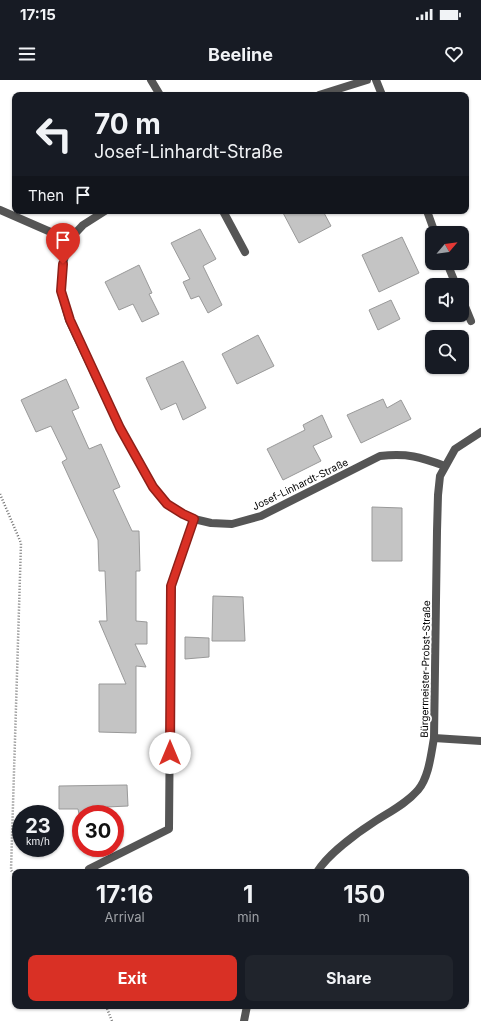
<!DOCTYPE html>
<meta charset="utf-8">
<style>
body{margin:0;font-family:Inter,sans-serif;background:#20242c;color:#f1f3f6;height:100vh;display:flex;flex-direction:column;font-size:15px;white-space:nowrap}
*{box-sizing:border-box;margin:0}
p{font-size:13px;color:#9ea1a6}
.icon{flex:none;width:22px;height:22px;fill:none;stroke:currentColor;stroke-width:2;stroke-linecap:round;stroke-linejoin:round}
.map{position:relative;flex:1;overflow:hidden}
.panel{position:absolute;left:12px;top:789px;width:457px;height:140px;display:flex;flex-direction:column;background:#171b24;border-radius:8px;box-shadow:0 1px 3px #0004}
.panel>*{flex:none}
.guide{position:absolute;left:12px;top:12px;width:457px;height:122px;border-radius:8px;box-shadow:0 1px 3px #0004;background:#171b24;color:#f1f3f6;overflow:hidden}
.needle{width:26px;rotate:61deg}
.buttons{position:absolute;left:425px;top:146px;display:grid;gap:8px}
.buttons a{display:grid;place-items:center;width:44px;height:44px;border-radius:8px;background:#171b24;box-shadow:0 1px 3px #0004;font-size:20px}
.speed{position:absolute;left:12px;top:725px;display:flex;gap:8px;font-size:20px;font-weight:700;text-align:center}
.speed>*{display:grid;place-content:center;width:52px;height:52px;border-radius:50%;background:#171b24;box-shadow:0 1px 3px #0004;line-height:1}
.speed small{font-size:10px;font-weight:400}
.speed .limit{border:6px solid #d22;background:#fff;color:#111}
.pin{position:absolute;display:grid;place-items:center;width:34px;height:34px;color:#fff;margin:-41px -17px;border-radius:50% 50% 50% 0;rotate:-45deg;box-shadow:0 0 4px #0007}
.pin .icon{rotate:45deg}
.me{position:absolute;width:44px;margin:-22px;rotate:0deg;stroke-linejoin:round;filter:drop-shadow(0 0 3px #0008)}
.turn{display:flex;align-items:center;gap:14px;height:84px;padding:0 16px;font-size:18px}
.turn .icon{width:52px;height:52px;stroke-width:2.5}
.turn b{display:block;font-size:28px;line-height:34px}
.then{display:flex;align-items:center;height:38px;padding:0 16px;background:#0003;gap:8px;font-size:15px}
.eta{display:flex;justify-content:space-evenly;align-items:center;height:68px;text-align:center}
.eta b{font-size:24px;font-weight:700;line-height:28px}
.cta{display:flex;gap:8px;margin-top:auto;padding:8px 16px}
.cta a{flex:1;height:46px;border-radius:8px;background:#d93025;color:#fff;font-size:16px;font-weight:700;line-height:46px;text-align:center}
.cta a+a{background:#20242c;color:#f1f3f6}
.status{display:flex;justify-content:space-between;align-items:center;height:28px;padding:0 20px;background:#171b24;direction:ltr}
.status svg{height:11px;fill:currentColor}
header{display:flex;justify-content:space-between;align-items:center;height:52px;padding:0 16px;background:#171b24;font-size:18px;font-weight:700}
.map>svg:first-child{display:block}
</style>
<div class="status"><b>17:15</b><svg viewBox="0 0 49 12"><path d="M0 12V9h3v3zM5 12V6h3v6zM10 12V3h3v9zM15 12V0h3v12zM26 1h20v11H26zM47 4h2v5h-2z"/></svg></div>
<header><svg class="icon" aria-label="menu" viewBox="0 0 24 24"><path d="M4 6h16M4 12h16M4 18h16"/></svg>Beeline<svg class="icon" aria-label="heart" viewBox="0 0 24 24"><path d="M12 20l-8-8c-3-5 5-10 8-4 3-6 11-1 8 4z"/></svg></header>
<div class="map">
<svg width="481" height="941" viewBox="0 0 481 941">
<rect width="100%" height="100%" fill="#fff"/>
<g fill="#c4c4c4" stroke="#999">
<polygon points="282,131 323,131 331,146 299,163"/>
<polygon points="200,149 216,179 203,186 222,225 208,233 199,216 191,219 183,202 190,199 171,163"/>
<polygon points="402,157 419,193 379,212 362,175"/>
<polygon points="139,185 152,213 149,214 159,234 142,242 133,224 119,230 105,202"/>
<polygon points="391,220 400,239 378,250 369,230"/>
<polygon points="258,255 274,286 237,304 222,274"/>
<polygon points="183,281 206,328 183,340 176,323 161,330 146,298"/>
<polygon points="66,299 79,328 72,331 89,369 101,364 120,407 113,410 132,451 139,451 140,491 136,491 136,541 147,542 147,564 135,564 146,587 136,586 136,653 99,652 99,604 126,604 99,541 107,541 105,491 99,491 98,460 62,382 67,379 51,346 36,352 21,320"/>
<polygon points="383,319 387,328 401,320 411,339 361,363 347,335"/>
<polygon points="322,335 332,357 313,366 321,381 283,400 267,369 305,350 303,345"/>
<polygon points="372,427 402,428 402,481 372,481"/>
<polygon points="213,516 243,517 245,561 212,561"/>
<polygon points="185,557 209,558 209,577 185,579"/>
<polygon points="127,705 128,726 107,727 106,734 79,734 78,729 59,729 59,706"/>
</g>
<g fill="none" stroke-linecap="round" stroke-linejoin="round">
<g stroke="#777" stroke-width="2.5" stroke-dasharray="1 2" stroke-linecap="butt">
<polyline points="0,414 21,463 11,790 15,796"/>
<polyline points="106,926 112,941"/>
</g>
<g stroke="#555" stroke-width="8">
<polyline points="151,0 160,15"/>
<polyline points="376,0 382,15"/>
<polyline points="319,15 367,0"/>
<polyline points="0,130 69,160"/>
<path d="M105,131L83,145L69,160L63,184L61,211L69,240L120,348L153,407L167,424L183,434L194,439L211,443L232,444L261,436L380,376C408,373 420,377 445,386"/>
<polyline points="223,131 245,172"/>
<polyline points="427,131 435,153"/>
<polyline points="447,183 456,205"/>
<polyline points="462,219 471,241"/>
<polyline points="434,658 481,661"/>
<polyline points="89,789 169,749 171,506 194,439"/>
<path d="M317,792C328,774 357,753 374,742C389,732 406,724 418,710C429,697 431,674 434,658L437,451L438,415L440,396L455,369L481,352"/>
<polyline points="244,941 247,926"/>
</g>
</g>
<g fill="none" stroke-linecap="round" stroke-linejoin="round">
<g stroke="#8d1f18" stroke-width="10">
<polyline id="route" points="63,184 61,211 70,240 120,348 153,407 167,424 183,434 194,439 171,506 170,673"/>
</g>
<use href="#route" stroke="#d93025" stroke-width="7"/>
</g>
<g text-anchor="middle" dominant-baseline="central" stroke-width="3.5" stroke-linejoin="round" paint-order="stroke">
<g font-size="10" fill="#000" stroke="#fff">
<text transform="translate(300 404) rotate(-26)">Josef-Linhardt-Straße</text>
<text transform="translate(425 589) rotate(-89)">Bürgermeister-Probst-Straße</text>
</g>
</g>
</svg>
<div class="buttons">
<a><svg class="needle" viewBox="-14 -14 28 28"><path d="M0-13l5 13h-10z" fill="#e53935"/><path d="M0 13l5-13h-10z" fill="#9ea1a6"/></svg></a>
<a><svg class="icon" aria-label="sound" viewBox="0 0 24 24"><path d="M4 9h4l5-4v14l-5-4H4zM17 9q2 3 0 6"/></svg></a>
<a><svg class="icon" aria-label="search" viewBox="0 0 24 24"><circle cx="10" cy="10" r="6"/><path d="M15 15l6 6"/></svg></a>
</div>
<div class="speed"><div>23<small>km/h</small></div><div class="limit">30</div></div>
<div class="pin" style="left:63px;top:184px;background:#d93025"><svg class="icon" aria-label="arrive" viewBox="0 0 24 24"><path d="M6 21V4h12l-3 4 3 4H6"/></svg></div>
<svg class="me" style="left:170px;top:673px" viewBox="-20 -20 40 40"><circle r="19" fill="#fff"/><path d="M0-13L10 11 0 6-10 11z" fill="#d93025"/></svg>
<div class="guide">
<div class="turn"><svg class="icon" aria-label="left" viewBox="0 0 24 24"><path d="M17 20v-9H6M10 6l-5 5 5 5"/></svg><div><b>70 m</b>Josef-Linhardt-Straße</div></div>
<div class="then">Then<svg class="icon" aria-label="arrive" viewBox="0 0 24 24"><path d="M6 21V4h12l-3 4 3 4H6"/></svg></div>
</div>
<section class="panel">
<div class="eta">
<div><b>17:16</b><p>Arrival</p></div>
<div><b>1</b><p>min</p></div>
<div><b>150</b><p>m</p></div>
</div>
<div class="cta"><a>Exit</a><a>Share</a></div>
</section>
</div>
